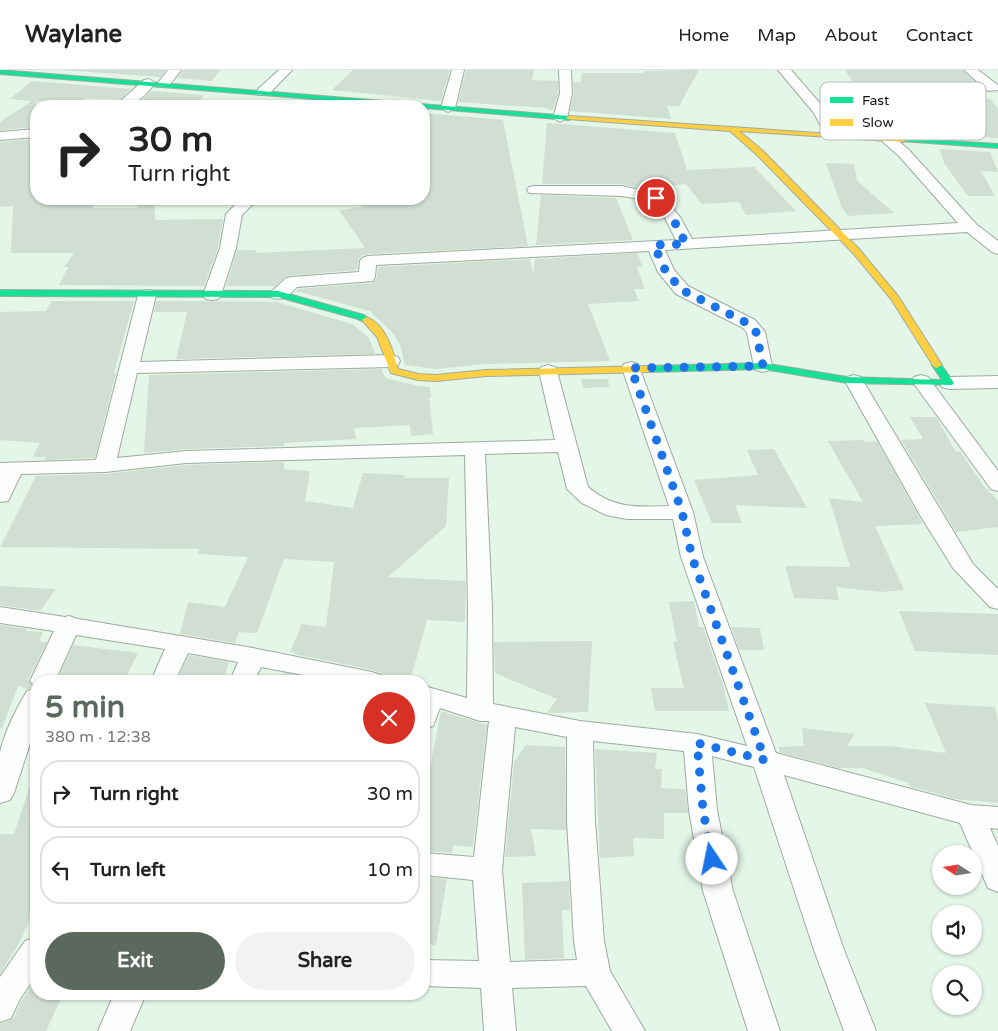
<!DOCTYPE html>
<meta charset="utf-8">
<style>
body{margin:0;font-family:"Varela Round",sans-serif;background:#f2f2f2;color:#222;height:100vh;display:flex;flex-direction:column;font-size:19px;white-space:nowrap}
*{box-sizing:border-box;margin:0}
p{font-size:16px;color:#767676}
.icon{flex:none;width:28px;height:28px;fill:none;stroke:currentColor;stroke-width:2;stroke-linecap:round;stroke-linejoin:round}
.map{position:relative;flex:1;overflow:hidden}
.sheet{position:absolute;left:30px;top:605px;width:400px;height:325px;display:flex;flex-direction:column;background:#fff;border-radius:20px;box-shadow:0 1px 4px #0004}
.sheet>*{flex:none}
.guide{position:absolute;left:30px;top:30px;width:400px;height:105px;border-radius:20px;box-shadow:0 1px 4px #0004;background:#fff;color:#222;overflow:hidden}
.needle{width:32px;rotate:282deg}
.fabs{position:absolute;left:932px;top:775px;display:grid;gap:10px}
.fabs a{display:grid;place-items:center;width:50px;height:50px;border-radius:50%;background:#fff;box-shadow:0 1px 4px #0004;font-size:25px}
.pin{position:absolute;display:grid;place-items:center;width:42px;height:42px;color:#fff;margin:-21px;border:2px solid #fff;border-radius:50%;box-shadow:0 1px 5px #0007}
.me{position:absolute;width:55px;margin:-28px;rotate:349deg;stroke-linejoin:round;filter:drop-shadow(0 0 4px #0008)}
.turn{display:flex;align-items:center;gap:18px;height:105px;padding:0 15px;font-size:22px}
.turn .icon{width:65px;height:65px;stroke-width:2.5}
.turn b{display:block;font-size:35px;line-height:42px}
.round{display:grid;place-items:center;flex:none;width:52px;height:52px;border-radius:26px;background:#f2f2f2}
.head{display:flex;align-items:center;justify-content:space-between;height:85px;padding:0 15px}
h1{font-size:30px;font-weight:700;line-height:38px;color:#5a685d}
.cta{display:flex;gap:10px;margin-top:auto;padding:10px 15px}
.cta a{flex:1;height:58px;border-radius:30px;background:#5a685d;color:#fff;font-size:20px;font-weight:700;line-height:58px;text-align:center}
.cta a+a{background:#f2f2f2;color:#222}
ul{padding:0;list-style:none}
li{display:flex;align-items:center;gap:15px;height:68px;margin:0 10px 8px;padding:0 5px;border:2px solid #e0e0e0;border-radius:20px}
li div{flex:1}
li b{display:block;font-size:19px}
li em{font-style:normal}
header{display:flex;align-items:center;gap:30px;box-sizing:border-box;height:70px;padding:0 25px;background:#fff;border-bottom:1px solid #e0e0e0}
header strong{font-size:24px}
nav{display:flex;gap:28px;margin-inline-start:auto;font-size:18px}
.map>svg:first-child{display:block}
</style>
<header>
<strong>Waylane</strong>
<nav><a>Home</a><a>Map</a><a>About</a><a>Contact</a></nav>
</header>
<div class="map">
<svg width="998" height="961" viewBox="0 0 998 961">
<rect width="100%" height="100%" fill="#e4f6e8"/>
<g fill="#d0ded3">
<polygon points="62,0 166,0 160,7"/>
<polygon points="183,0 220,0 212,11 177,8"/>
<polygon points="353,0 450,0 441,31 332,20"/>
<polygon points="466,0 534,0 532,10 558,11 558,23 553,40 548,40 549,38 458,32"/>
<polygon points="699,0 679,36 667,36 671,49 570,41 574,23 573,12 581,12 582,3 643,3 644,1"/>
<polygon points="845,0 962,0 985,21 985,29 990,29 998,39 998,68 937,65 929,36 869,35"/>
<polygon points="32,11 131,19 120,29 86,28 77,33 36,31 36,57 0,60 0,52 32,31 10,29"/>
<polygon points="151,21 204,25 197,36 156,36 163,30 142,30"/>
<polygon points="424,43 503,50 528,176 368,184 361,186 358,190 357,200 286,206 275,216 226,216 237,180 256,180 255,183 365,178 339,140 362,137 359,129 424,129"/>
<polygon points="547,53 675,63 687,100 754,97 796,141 746,145 739,132 702,134 686,114 639,118 622,114 542,114"/>
<polygon points="36,69 36,129 92,129 93,138 137,138 141,129 154,129 155,150 223,149 218,178 204,216 59,215 68,197 64,197 74,183 11,183 13,136 0,137 0,72"/>
<polygon points="940,79 990,82 998,102 981,101 995,126 968,126 944,93"/>
<polygon points="826,93 854,94 857,111 894,143 848,146 842,138"/>
<polygon points="541,125 616,128 633,170 536,175"/>
<polygon points="637,183 643,197 637,197 645,219 634,219 639,231 588,234 610,291 486,294 436,299 405,295 400,275 393,263 370,241 296,221 298,219 373,213 377,208 378,197 530,189 533,205 535,189"/>
<polygon points="51,231 134,231 114,303 116,303 95,388 44,390 46,387 33,387 40,373 0,370 0,242 46,241"/>
<polygon points="156,231 277,232 352,254 369,268 375,284 176,289 187,242 154,242"/>
<polygon points="381,299 386,308 418,316 430,317 431,328 429,328 433,364 411,366 410,355 354,358 356,369 284,373 284,376 186,379 144,383 149,305"/>
<polygon points="581,309 608,309 609,317 583,318"/>
<polygon points="910,347 936,347 956,382 960,381 983,415 998,431 998,457 956,462 901,370 923,369"/>
<polygon points="864,370 865,372 877,371 923,454 875,456 904,520 881,522 836,517 839,530 794,528 785,496 850,497 829,428 863,432 828,371"/>
<polygon points="774,379 807,438 735,435 742,453 712,453 694,410 758,405 747,380"/>
<polygon points="284,392 284,399 310,401 305,431 353,438 363,403 405,405 404,408 449,408 446,456 388,507 466,511 465,552 427,550 410,611 387,611 383,604 373,600 294,584 295,582 290,582 302,554 326,557 334,492 284,489 257,563 239,562 235,573 180,564 188,532 225,537 248,487 198,484 200,479 0,477 36,406 105,404 186,395"/>
<polygon points="0,516 56,519 40,541 0,535"/>
<polygon points="694,531 699,557 703,557 723,614 729,641 655,641 651,618 684,618 673,572 677,572 669,532"/>
<polygon points="899,541 998,544 998,585 915,581"/>
<polygon points="0,555 27,559 25,561 43,562 39,571 47,572 28,610 33,617 27,619 18,616 2,658 0,658"/>
<polygon points="731,557 760,558 764,580 739,580"/>
<polygon points="592,571 588,642 547,643 557,629 495,603 494,572"/>
<polygon points="73,575 138,583 124,611 57,611"/>
<polygon points="189,585 229,592 223,611 177,611"/>
<polygon points="284,603 327,611 280,611"/>
<polygon points="925,633 995,637 998,651 998,733 956,729 909,716 908,713 863,698 838,698 779,682 779,677 804,676 802,658 855,664 847,676 888,676 946,683"/>
<polygon points="441,641 487,655 473,777 453,775 452,783 424,781 424,729"/>
<polygon points="526,675 565,677 566,760 531,759 536,786 505,787 514,692"/>
<polygon points="595,679 657,683 655,699 662,699 661,718 685,719 688,743 664,743 664,769 633,768 634,786 600,788"/>
<polygon points="32,710 36,710 36,833 21,870 0,904 0,764 14,764"/>
<polygon points="424,807 447,809 436,875 424,874"/>
<polygon points="569,811 570,840 562,840 564,888 525,890 522,813"/>
<polygon points="36,908 36,924 63,924 46,961 0,961 0,954 13,949 22,930"/>
</g>
<g fill="none" stroke-linecap="round" stroke-linejoin="round">
<g stroke="#9eaba0" stroke-width="2">
<g id="street">
<polygon points="168,0 181,0 168,17 158,17 157,14"/>
<polygon points="279,0 292,0 268,25 258,25 257,22 258,19"/>
<polygon points="452,0 464,0 455,38 448,42 441,38"/>
<polygon points="559,0 571,0 572,23 567,48 560,52 553,48 560,23"/>
<polygon points="778,0 791,0 825,39 839,65 837,68 827,68 814,43"/>
<polygon points="964,0 978,0 998,15 998,20 988,21"/>
<path d="M149,9L155,13C143,29 135,36 115,36L144,10Z"/>
<path d="M874,35L881,39L894,67L909,80L976,154L998,171V184L992,182L967,162L665,180L674,200L688,216L755,250L765,262L772,296L770,300L763,302L756,300L754,296L747,263L743,258L676,224L658,202L649,181L376,195L375,207L373,211L297,217C289,225 284,231 272,228L269,224L286,208L292,207L359,202L360,191L362,188L368,186L676,170L665,148L651,131L622,126L529,123L527,120L529,117L534,116H622L661,125L680,147L692,169L958,153L899,86L883,72L867,39Z"/>
<polygon points="36,59 36,67 0,70 0,62"/>
<polygon points="241,129 258,129 242,145 236,178 221,225 218,229 212,230 206,229 203,225 220,178 226,144"/>
<path d="M147,220L153,221L156,225L140,292L391,285L398,287L400,291L398,295L391,297L137,303L117,388L186,381L555,370L539,301L541,297L548,295L555,297L557,301L588,417C614,439 636,437 669,436L622,298L624,294L631,292L638,294L693,442L703,487L776,683L971,735L998,737V759L990,758L998,776V822L988,818L960,753L784,705L844,880L876,961H844L814,880L754,697L712,686L717,740L733,821L780,961H748L703,821L689,740L684,681L593,671L595,751L604,871L610,901L645,961H612L586,916L512,918L516,961H484L481,918L424,916V890L479,891L473,810L424,805V783L474,787L489,651H480L440,638L433,656L424,659V616L467,628L468,537L465,385L186,393L105,402L21,404L8,431L0,432V393L96,390L138,225L141,221ZM558,382L567,419L582,433L606,445L627,449H673L681,487L747,676L697,664L580,651L493,634L492,537L485,384ZM515,657L567,667V751L574,871L577,890L510,892L502,800Z"/>
<polygon points="854,305 861,307 863,311 973,494 998,519 998,539 990,537 953,498 920,445 845,311 847,307"/>
<polygon points="921,305 928,307 998,401 998,421 991,419 912,311 914,307"/>
<polygon points="998,306 998,318 949,319 942,317 939,313 942,309 949,307"/>
<polygon points="0,537 65,547 69,546 78,549 253,578 372,602 381,605 385,611 336,611 261,597 254,611 230,611 238,592 188,583 175,611 151,611 165,579 76,565 55,611 36,611 36,618 30,611 54,561 0,553"/>
<path d="M36,618V655L14,723L10,730L0,733C0,717 0,697 0,682C5,661 16,639 27,621Z"/>
<polygon points="36,867 36,905 20,929 11,948 0,952 0,907 25,871"/>
<polygon points="114,924 146,924 130,961 98,961"/>
</g>
</g>
<g stroke="#9eaba0" stroke-width="2">
<g id="fast">
<polygon points="0,0 569,46 572,48 569,50 424,38 424,36 399,36 0,4"/>
<polygon points="903,68 998,74 998,78 901,71 901,69"/>
<polygon points="0,220 278,221 364,245 370,250 366,253 358,249 278,227 0,226"/>
<polygon points="937,292 940,293 954,313 952,315 847,313 763,299 649,302 644,299 649,296 763,293 847,307 942,310 932,295"/>
</g>
</g>
<g stroke="#9eaba0" stroke-width="2">
<g id="slow">
<polygon points="569,46 905,69 905,71 903,72 739,61 762,80 859,179 898,226 942,295 937,298 934,297 891,229 853,183 756,84 730,61 567,49 566,48"/>
<path d="M366,247C386,254 393,281 398,299L418,304L436,305L486,300L649,296L654,299L649,302L486,306L436,311L418,310L391,303L377,267L362,250Z"/>
</g>
</g>
<use href="#street" fill="#fbfefc" fill-rule="evenodd"/>
<use href="#fast" fill="#16e098" fill-rule="evenodd"/>
<use href="#slow" fill="#ffcf43" fill-rule="evenodd"/>
</g>
<g fill="none" stroke-linecap="round" stroke-linejoin="round">
<polyline stroke="#1a73e8" stroke-width="9" stroke-dasharray="0 16.2" points="656,128 672,147 686,174 654,175 666,202 682,220 749,254 756,262 763,296 631,298 682,442 692,487 765,690 697,673 703,740 712,789"/>
</g>
<rect x="820" y="12" width="166" height="58" rx="8" fill="#fff" stroke="#b7bbb8" stroke-width="1"/>
<rect x="830" y="27" width="23" height="6" fill="#16e098"/>
<rect x="830" y="49" width="23" height="7" fill="#ffcf43"/>
<g font-size="14" fill="#0f1b12">
<text x="862" y="35">Fast</text>
<text x="862" y="57">Slow</text>
</g>
</svg>
<div class="fabs">
<a><svg class="needle" viewBox="-14 -14 28 28"><path d="M0-13l5 13h-10z" fill="#e53935"/><path d="M0 13l5-13h-10z" fill="#767676"/></svg></a>
<a><svg class="icon" aria-label="sound" viewBox="0 0 24 24"><path d="M4 9h4l5-4v14l-5-4H4zM17 9q2 3 0 6"/></svg></a>
<a><svg class="icon" aria-label="search" viewBox="0 0 24 24"><circle cx="10" cy="10" r="6"/><path d="M15 15l6 6"/></svg></a>
</div>
<div class="pin" style="left:656px;top:128px;background:#d93025"><svg class="icon" aria-label="arrive" viewBox="0 0 24 24"><path d="M6 21V4h12l-3 4 3 4H6"/></svg></div>
<svg class="me" style="left:712px;top:789px" viewBox="-20 -20 40 40"><circle r="19" fill="#fff"/><path d="M0-13L10 11 0 6-10 11z" fill="#1a73e8"/></svg>
<div class="guide">
<div class="turn"><svg class="icon" aria-label="right" viewBox="0 0 24 24"><path d="M7 20v-9h11M14 6l5 5-5 5"/></svg><div><b>30 m</b>Turn right</div></div>
</div>
<section class="sheet">
<div class="head"><div><h1>5 min</h1><p>380 m · 12:38</p></div><a class="round" style="background:#d93025;color:#fff"><svg class="icon" aria-label="close" viewBox="0 0 24 24"><path d="M6 6l12 12M18 6L6 18"/></svg></a></div>
<ul>
<li><svg class="icon" aria-label="right" viewBox="0 0 24 24"><path d="M7 20v-9h11M14 6l5 5-5 5"/></svg><div><b>Turn right</b></div><em>30 m</em></li>
<li><svg class="icon" aria-label="left" viewBox="0 0 24 24"><path d="M17 20v-9H6M10 6l-5 5 5 5"/></svg><div><b>Turn left</b></div><em>10 m</em></li>
</ul>
<div class="cta"><a>Exit</a><a>Share</a></div>
</section>
</div>
